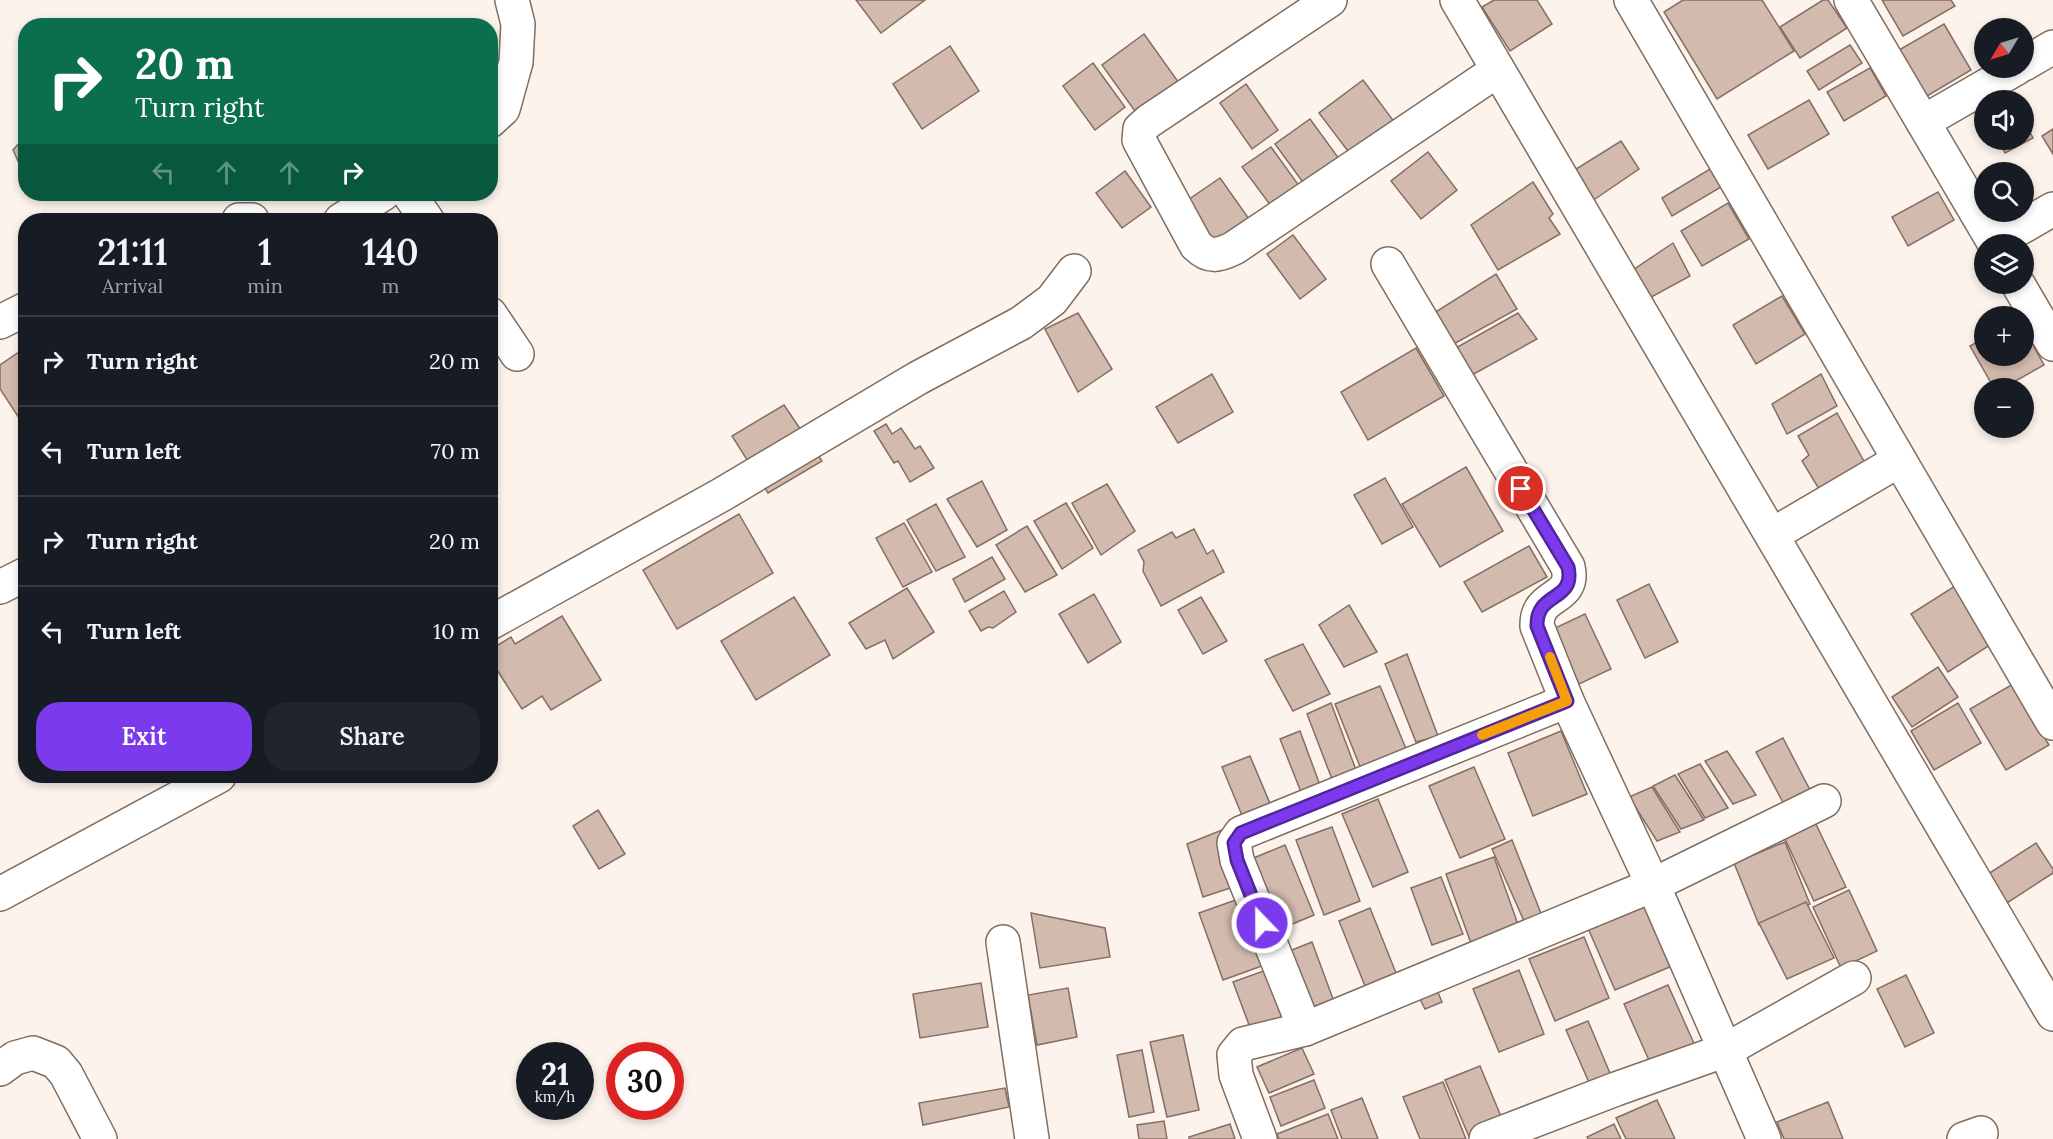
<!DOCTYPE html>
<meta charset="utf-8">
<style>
body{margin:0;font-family:Lora,serif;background:#20242c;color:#f1f3f6;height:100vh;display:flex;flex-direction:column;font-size:22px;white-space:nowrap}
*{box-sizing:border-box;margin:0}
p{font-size:20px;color:#9ea1a6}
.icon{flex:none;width:33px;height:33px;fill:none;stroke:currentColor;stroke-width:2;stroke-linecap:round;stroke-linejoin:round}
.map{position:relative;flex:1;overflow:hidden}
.side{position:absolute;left:18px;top:213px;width:480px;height:570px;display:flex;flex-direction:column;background:#171b24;border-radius:24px;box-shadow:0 3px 9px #0003}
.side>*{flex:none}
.top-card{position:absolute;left:18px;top:18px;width:480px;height:183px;border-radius:24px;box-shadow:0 3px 9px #0003;background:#0b6e4f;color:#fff;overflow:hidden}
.needle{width:39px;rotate:232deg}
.fabs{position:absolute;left:1974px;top:18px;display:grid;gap:12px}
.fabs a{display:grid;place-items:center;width:60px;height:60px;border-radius:50%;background:#171b24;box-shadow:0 3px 9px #0003;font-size:30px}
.speed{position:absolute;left:516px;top:1042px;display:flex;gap:12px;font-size:30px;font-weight:700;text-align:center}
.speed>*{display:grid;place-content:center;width:78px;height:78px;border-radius:50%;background:#171b24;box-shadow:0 3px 9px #0003;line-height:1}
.speed small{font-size:15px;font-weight:400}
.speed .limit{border:9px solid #d22;background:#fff;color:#111}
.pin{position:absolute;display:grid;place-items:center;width:51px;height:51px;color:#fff;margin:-26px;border:3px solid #fff;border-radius:50%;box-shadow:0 2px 6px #0007}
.me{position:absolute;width:66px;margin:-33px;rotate:338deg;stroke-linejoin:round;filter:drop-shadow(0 0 4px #0008)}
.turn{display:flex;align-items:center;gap:21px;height:126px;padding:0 18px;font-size:27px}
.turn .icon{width:78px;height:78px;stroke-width:2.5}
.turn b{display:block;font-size:42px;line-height:51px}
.lanes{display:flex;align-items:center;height:57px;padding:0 18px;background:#0003;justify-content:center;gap:30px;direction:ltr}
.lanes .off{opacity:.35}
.eta{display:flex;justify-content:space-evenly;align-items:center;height:102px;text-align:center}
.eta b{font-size:36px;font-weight:600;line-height:42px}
.primary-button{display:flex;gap:12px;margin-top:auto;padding:12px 18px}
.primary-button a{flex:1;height:69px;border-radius:24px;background:#7c3aed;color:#fff;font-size:24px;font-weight:600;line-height:69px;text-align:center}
.primary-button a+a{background:#20242c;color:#f1f3f6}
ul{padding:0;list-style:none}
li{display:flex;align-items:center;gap:18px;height:90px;padding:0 18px;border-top:2px solid #363941}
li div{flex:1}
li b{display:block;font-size:22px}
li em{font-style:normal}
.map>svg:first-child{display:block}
</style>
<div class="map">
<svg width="2053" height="1139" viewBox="0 0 2053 1139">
<rect width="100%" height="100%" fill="#fcf3ec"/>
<g fill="#d3baae" stroke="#856e63" stroke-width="1.5">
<polygon points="856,0 925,0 881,33"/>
<polygon points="1494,0 1537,0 1552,24 1510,51 1482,7"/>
<polygon points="1683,0 1762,0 1794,51 1717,99 1664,12"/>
<polygon points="1823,0 1828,0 1847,28 1800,58 1780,27"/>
<polygon points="1882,0 1951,0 1955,6 1903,36"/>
<polygon points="1944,24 1971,70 1927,96 1899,50"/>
<polygon points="1144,34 1184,90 1142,121 1102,65"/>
<polygon points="1850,45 1862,63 1819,90 1807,71"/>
<polygon points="950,46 979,91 922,129 893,84"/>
<polygon points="1093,63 1125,107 1095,130 1063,86"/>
<polygon points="1870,68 1886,96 1844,121 1827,92"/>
<polygon points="1363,80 1398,127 1354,159 1319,113"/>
<polygon points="1246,84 1278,130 1252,149 1220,103"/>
<polygon points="2005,88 2012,100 1984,100 1984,116 1978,104"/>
<polygon points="1809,100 1829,134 1768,169 1748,135"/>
<polygon points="1310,119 1345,167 1310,192 1275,144"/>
<polygon points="2024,121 2033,138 2005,153 1998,140 2024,140"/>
<polygon points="2053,129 2053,154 2042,136"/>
<polygon points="26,138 26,179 13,150 20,142"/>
<polygon points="1621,141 1639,169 1592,201 1573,171"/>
<polygon points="1271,147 1305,194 1277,214 1242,167"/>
<polygon points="1428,152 1457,190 1421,219 1391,181"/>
<polygon points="1710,169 1721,187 1672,216 1662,198"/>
<polygon points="1125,171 1151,207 1122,228 1096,193"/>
<polygon points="1220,178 1254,226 1218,250 1185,202"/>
<polygon points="1533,182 1553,214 1549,218 1560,234 1498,270 1471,225"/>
<polygon points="1938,192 1954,220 1908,246 1892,217"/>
<polygon points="1728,203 1749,239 1702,266 1681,231"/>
<polygon points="1293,235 1326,279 1300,299 1267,254"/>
<polygon points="1673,243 1690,276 1644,301 1627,274"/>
<polygon points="1496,274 1517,309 1452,345 1434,313"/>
<polygon points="1782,296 1805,334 1756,364 1733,325"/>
<polygon points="1078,313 1112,369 1078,392 1045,329"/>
<polygon points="1518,313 1537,339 1472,375 1454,349"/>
<polygon points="2024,329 2044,365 2003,388 1994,388 1970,346 1984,338 1984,356 2024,356"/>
<polygon points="1416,348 1444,396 1368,440 1341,392"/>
<polygon points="22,350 26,355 26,418 21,421 0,389 0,365"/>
<polygon points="1212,374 1233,412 1178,443 1156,407"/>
<polygon points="1821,374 1837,406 1787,434 1772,404"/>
<polygon points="784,405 822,461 768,493 732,436"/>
<polygon points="1837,413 1865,463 1819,489 1802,461 1809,455 1798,436"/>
<polygon points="886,424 892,434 901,428 915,449 920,446 934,468 910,482 898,461 894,463 874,431"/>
<polygon points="1466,467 1503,531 1440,567 1402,504"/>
<polygon points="1385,478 1413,527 1382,544 1354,495"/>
<polygon points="982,481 1007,530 977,547 947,499"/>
<polygon points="1107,484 1135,531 1101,555 1072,503"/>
<polygon points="1066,503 1093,548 1062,569 1034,521"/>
<polygon points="936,504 965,557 936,571 907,520"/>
<polygon points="739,514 773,573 677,629 643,570"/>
<polygon points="904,523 932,572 903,587 876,538"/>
<polygon points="1027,526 1057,575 1025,592 996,545"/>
<polygon points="1194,529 1207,554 1213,550 1224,572 1161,606 1143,571 1144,562 1138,550 1172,532 1176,538"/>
<polygon points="1529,546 1547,577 1482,612 1464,582"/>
<polygon points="992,557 1005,579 965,602 953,579"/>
<polygon points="1649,584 1678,642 1645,658 1617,600"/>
<polygon points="1955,586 1993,643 1948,672 1911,614"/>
<polygon points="907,588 934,632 893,659 885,640 866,649 849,623"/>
<polygon points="1004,591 1016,612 993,628 988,627 981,631 969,611"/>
<polygon points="1094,594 1121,642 1088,663 1059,614"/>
<polygon points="794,597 830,655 756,700 721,641"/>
<polygon points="1201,597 1227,641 1203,654 1178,610"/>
<polygon points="1349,605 1377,652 1344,667 1319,625"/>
<polygon points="1585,614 1611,669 1579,684 1553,629"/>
<polygon points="562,616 601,680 551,710 542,696 522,709 490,659 490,650 511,637 515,644"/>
<polygon points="1303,644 1330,694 1293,711 1265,660"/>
<polygon points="1407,654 1438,736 1416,742 1385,664"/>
<polygon points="1938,667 1958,697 1912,727 1892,697"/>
<polygon points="2013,684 2049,745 2006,770 1970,709"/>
<polygon points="1380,686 1409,756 1363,774 1335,704"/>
<polygon points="1331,703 1356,770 1332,779 1307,714"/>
<polygon points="1958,703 1981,743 1934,770 1911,731"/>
<polygon points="1300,731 1324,796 1305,802 1280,739"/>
<polygon points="1561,731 1587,794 1533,816 1508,753"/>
<polygon points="1783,738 1811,792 1785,806 1756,752"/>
<polygon points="1727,751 1756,795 1733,804 1705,761"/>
<polygon points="1250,756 1274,813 1246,825 1222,767"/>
<polygon points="1700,764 1728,808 1705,818 1678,774"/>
<polygon points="1474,767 1505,839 1460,858 1429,786"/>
<polygon points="1675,775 1704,820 1681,829 1653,786"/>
<polygon points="1652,787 1680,832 1657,841 1629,797"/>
<polygon points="1378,799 1408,872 1373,887 1342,814"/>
<polygon points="598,810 625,854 599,869 573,826"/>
<polygon points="1815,822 1846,887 1814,901 1785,839"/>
<polygon points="1332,827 1360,901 1324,915 1296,840"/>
<polygon points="1222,830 1239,885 1203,897 1187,844"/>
<polygon points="1512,840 1542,916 1524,921 1492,849"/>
<polygon points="1785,842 1810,904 1759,925 1734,863"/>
<polygon points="2036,843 2053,869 2053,873 2007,903 1988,874"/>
<polygon points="1285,845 1314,915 1273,932 1244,862"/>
<polygon points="1494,857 1520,930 1472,946 1446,874"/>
<polygon points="1441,877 1463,934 1432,945 1411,888"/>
<polygon points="1849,890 1877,951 1841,968 1813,907"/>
<polygon points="1247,896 1270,963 1223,980 1199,913"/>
<polygon points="1644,902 1672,966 1615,990 1587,926"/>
<polygon points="1806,902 1834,958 1787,979 1759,923"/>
<polygon points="1370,908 1398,978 1367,991 1339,921"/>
<polygon points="1031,913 1105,928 1110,957 1040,968"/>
<polygon points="1584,937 1609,998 1555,1021 1529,959"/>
<polygon points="1312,942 1336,1007 1306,1018 1282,954"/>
<polygon points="1272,968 1289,1016 1251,1030 1233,982"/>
<polygon points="1519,970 1544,1034 1499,1052 1473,989"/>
<polygon points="1906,975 1934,1033 1905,1047 1877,989"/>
<polygon points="981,983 988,1027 920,1038 913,994"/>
<polygon points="1434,983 1442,1002 1425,1009 1416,991"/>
<polygon points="1668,985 1696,1048 1652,1067 1624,1004"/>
<polygon points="1068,988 1077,1037 1037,1045 1028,995"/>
<polygon points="1588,1021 1612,1078 1591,1087 1566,1030"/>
<polygon points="1183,1035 1199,1110 1167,1117 1150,1042"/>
<polygon points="1302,1048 1314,1074 1269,1093 1257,1067"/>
<polygon points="1142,1050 1154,1112 1129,1117 1117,1055"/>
<polygon points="1480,1066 1505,1126 1474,1139 1470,1139 1445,1080"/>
<polygon points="1314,1080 1325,1108 1281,1126 1270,1097"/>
<polygon points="1443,1082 1466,1139 1420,1139 1403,1097"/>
<polygon points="1005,1088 1009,1107 923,1125 919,1103"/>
<polygon points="1362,1098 1378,1139 1342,1139 1331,1110"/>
<polygon points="1657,1100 1675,1139 1626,1139 1616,1118"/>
<polygon points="1828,1102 1843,1139 1784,1139 1777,1122"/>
<polygon points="1328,1114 1338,1139 1279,1139 1277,1134"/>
<polygon points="1164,1121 1167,1139 1139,1139 1137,1125"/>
<polygon points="1230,1124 1235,1139 1189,1139 1189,1137"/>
<polygon points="1614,1124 1621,1139 1588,1139 1587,1137"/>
</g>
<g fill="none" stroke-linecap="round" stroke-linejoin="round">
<g stroke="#806d5d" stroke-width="36">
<g id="minor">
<path d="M1330,0L1149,121L1140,129L1139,140L1196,245C1209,258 1218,256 1234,248L1498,70"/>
<polyline points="1457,0 2053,1014"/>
<polyline points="1631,0 2053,723"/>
<polyline points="1851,0 1995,244"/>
<polyline points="2024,64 2053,47"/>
<polyline points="490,121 503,109 516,62 518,24 512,0"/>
<polyline points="1923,122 2017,68"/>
<polyline points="409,194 427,220"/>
<polyline points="239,220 252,220"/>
<polyline points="341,220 383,194"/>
<polyline points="1994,243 2053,209"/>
<path d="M1388,264L1568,567C1576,602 1536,591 1537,626L1567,701L1653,885L1764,1139"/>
<polyline points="2018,284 2053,344"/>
<polyline points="490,314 517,354"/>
<polyline points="0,322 26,309"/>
<polyline points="1772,535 1898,461"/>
<polyline points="0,587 26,574"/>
<polyline points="490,623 721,495 918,378 1021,323 1052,300 1074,271"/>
<polyline points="0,894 219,776"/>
<polyline points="1003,942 1032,1139"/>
<polyline points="1305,1029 1237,860 1234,843 1241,833 1567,701"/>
<polyline points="0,1069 15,1058 33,1053 56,1062 66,1074 100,1139"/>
<polyline points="1260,1139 1236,1075 1234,1055 1243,1044 1305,1029 1653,885 1824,801"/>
<polyline points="1486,1139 1616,1089 1726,1050 1854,978"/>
<polyline points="1964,1139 1981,1133"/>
</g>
</g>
<use href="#minor" stroke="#fff" stroke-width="33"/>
</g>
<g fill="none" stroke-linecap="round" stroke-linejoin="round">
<g stroke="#51269a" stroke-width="15">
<path id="route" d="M1262,923L1237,860L1234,843L1241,833L1567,701L1537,626C1536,591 1576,602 1568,567L1521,489"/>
</g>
<use href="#route" stroke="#7c3aed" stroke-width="10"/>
<polyline stroke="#f59e0b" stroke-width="10" points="1482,735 1567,701 1550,657"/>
</g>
</svg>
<div class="fabs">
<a><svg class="needle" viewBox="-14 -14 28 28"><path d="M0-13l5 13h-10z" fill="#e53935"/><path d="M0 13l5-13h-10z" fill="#9ea1a6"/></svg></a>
<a><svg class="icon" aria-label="sound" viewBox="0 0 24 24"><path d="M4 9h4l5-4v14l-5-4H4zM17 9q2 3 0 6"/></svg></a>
<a><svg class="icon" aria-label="search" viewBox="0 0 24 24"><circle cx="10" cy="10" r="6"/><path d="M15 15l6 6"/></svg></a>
<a><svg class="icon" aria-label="layers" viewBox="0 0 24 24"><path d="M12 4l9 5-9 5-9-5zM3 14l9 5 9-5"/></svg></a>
<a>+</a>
<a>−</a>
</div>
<div class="speed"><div>21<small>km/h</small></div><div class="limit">30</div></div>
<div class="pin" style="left:1521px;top:489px;background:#d93025"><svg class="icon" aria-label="arrive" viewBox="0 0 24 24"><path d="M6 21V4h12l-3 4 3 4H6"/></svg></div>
<svg class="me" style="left:1262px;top:923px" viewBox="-20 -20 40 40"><circle r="17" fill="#7c3aed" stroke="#fff" stroke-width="3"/><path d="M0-11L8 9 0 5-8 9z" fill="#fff"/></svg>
<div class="top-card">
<div class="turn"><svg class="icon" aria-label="right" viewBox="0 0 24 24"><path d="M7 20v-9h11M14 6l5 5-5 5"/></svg><div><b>20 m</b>Turn right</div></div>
<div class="lanes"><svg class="icon off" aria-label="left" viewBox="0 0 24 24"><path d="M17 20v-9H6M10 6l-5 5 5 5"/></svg><svg class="icon off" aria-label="ahead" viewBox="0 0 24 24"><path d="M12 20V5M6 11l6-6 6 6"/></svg><svg class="icon off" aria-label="ahead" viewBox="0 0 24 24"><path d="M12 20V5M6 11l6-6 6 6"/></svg><svg class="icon" aria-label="right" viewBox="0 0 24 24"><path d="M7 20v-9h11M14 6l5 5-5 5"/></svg></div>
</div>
<section class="side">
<div class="eta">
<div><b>21:11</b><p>Arrival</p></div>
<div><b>1</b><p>min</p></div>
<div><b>140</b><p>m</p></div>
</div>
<ul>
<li><svg class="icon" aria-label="right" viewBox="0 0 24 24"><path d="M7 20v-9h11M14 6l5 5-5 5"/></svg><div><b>Turn right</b></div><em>20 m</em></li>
<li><svg class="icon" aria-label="left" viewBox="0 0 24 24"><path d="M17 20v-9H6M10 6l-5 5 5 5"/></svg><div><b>Turn left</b></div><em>70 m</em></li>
<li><svg class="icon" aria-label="right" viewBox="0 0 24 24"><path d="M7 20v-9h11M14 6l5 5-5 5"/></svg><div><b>Turn right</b></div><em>20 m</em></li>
<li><svg class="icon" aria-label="left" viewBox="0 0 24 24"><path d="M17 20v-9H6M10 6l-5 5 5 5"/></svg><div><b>Turn left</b></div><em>10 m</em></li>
</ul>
<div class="primary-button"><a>Exit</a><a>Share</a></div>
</section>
</div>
